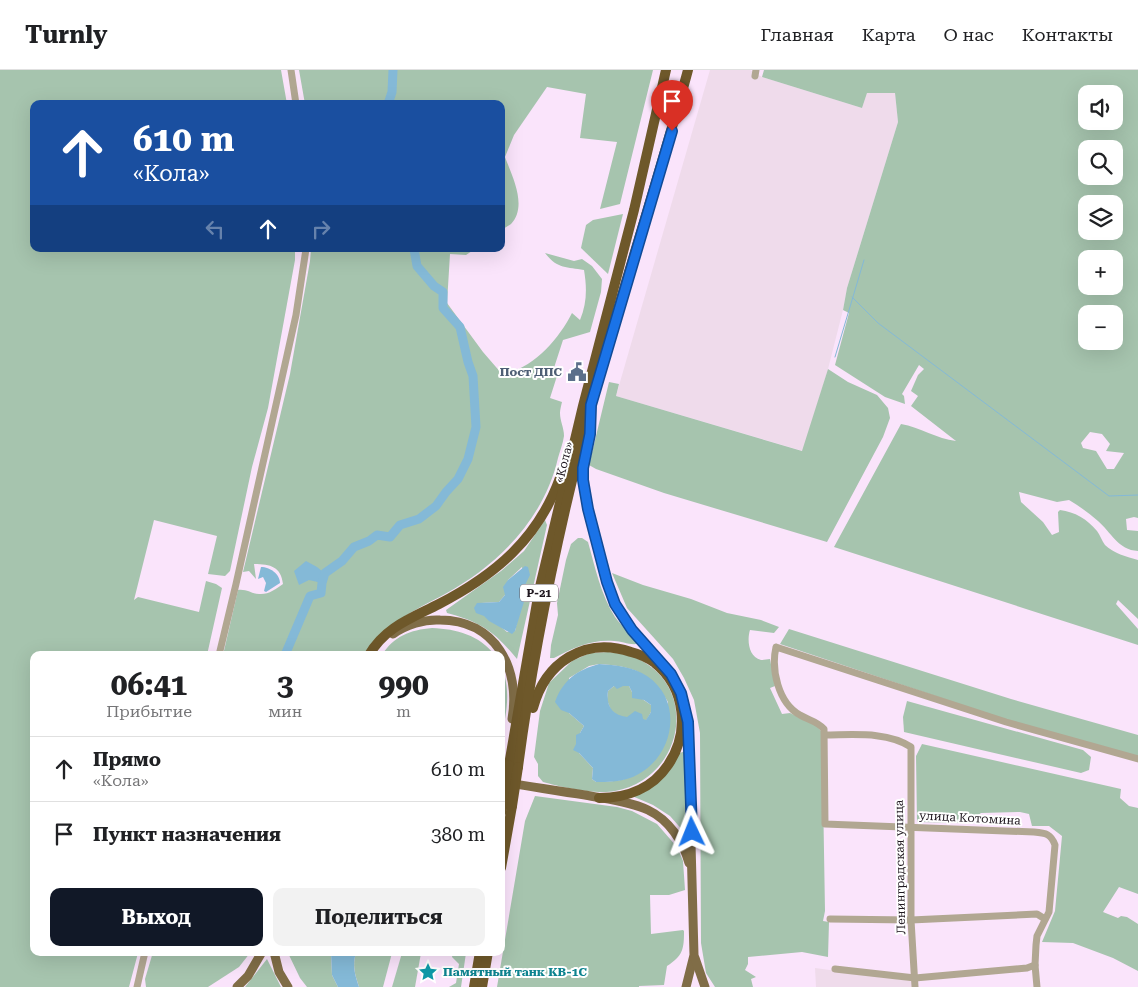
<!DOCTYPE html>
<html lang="ru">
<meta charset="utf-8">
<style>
body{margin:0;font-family:"Roboto Serif",serif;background:#f2f2f2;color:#202124;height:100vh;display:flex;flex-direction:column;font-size:19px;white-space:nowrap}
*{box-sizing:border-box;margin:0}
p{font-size:16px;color:#757577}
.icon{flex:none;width:28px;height:28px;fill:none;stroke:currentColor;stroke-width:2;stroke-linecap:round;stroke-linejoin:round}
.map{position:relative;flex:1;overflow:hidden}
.drawer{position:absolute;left:30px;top:581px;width:475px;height:305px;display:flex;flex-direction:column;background:#fff;border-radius:10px;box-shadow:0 5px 20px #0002}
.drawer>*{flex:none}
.guide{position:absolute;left:30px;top:30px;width:475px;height:152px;border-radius:10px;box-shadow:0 5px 20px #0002;background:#1a4fa0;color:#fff;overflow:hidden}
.buttons{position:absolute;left:1078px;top:15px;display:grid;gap:10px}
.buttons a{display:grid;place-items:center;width:45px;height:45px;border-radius:10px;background:#fff;box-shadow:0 5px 20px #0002;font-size:25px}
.pin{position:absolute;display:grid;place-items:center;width:42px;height:42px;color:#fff;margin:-51px -21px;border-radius:50% 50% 50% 0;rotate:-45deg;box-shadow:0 0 5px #0007}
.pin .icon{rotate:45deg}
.me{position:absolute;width:55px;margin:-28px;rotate:358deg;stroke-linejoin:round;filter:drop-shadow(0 0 4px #0008)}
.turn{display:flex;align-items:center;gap:18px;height:105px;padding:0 20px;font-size:22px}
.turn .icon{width:65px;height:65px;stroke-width:2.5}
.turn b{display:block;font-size:35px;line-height:42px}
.lanes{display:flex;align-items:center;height:48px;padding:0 20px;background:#0003;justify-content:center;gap:25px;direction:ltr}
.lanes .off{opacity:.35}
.eta{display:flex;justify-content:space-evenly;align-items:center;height:85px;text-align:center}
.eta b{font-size:30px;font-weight:700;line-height:35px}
.button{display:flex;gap:10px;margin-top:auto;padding:10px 20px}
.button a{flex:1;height:58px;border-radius:10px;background:#111827;color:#fff;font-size:20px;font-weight:700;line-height:58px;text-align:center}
.button a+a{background:#f2f2f2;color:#202124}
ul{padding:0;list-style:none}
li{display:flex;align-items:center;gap:15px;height:65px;padding:0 20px;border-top:1px solid #e0e0e0}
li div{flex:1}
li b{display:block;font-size:19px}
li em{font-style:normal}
header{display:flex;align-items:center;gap:30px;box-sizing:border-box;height:70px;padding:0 25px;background:#fff;border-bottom:1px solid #e0e0e0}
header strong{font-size:24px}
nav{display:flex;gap:28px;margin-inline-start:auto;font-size:18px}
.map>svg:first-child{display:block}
</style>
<header>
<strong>Turnly</strong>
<nav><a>Главная</a><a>Карта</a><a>О нас</a><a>Контакты</a></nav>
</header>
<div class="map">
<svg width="1138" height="917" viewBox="0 0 1138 917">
<rect width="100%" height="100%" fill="#fae4fb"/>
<g fill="#efdbeb">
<polygon points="710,0 750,0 762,7 862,38 867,23 895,23 898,52 847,218 843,240 828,299 803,381 616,326"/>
<polygon points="815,898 911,911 911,917 816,917"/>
</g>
<g fill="#a6c4ae" fill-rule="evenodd">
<polygon points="0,0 281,0 287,34 34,34 34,179 295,179 295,190 268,338 252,397 230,501 225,506 208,504 217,466 154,450 134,530 138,527 199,542 206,511 216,514 222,518 207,585 34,585 34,882 138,883 129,917 0,917"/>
<path d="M299,0H653L620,134L600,139L617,72L580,68L586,24L547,17L514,65L505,87C512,106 528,136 511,154C508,156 504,158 501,160V34H305Z"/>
<path d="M764,0H1138V448L1134,447L1126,449L1127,460L1138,461V481C1118,480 1111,462 1098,451C1089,443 1079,436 1069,430L1057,432L1019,422L1021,432L1043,452L1052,465L1059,462L1058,442L1060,440C1075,442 1087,449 1097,461C1100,465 1102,471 1105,475C1113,483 1127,487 1138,490V549L1118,530L1116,534L1138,559V575L834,477L901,354C920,357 937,369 956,371L911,336L918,326L911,321L918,305L924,299L919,295L902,324L904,326L905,334L885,327L835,295L849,243L843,240L847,218L898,52L895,23H867L862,38L762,7ZM1086,24H1114V51H1086ZM1086,79H1114V106H1086ZM1086,134H1114V161H1086ZM1086,189H1114V216H1086ZM1086,244H1114V271H1086ZM1090,362L1102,364L1110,374L1106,381L1124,383L1114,399H1107L1096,381L1083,378L1081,373Z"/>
<polygon points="623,144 608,204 581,178 586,155 593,150"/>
<path d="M311,179H475L466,185L450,184L447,233L483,282L502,304C532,300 559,269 572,243L580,250C587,233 587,218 584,200C567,197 557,199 545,183L574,191L582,189L592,196L602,209L601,222L590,262L563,270L552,304L557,306L550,328L562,332C561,336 560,340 560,343C560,351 564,358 564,366C563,373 560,381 558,388C544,449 498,495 445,524C413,541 385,554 364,585H223L238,520C248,519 251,524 259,524C268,525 276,519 283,514C281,497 271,494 254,494L256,509L249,501L243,502L290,304L310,191Z"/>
<polygon points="828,299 848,312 877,325 888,338 890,348 883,367 827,472 664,423 596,399 589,395 609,312 619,314 616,326 802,381"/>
<path d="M545,450L547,455L517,589C495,562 481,552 447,543L446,540L501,501L524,481ZM522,497L525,515L515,561L507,562C493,548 487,557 481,533L499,532L505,525L508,510Z"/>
<path d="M578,468H582L588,472C595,497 601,525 615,547C621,556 632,564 637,574C629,575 621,571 614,571C592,569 573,578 554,588H550L551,575L558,545L557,533L566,490L571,474Z"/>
<path d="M612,503L643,515L691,529L727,543L761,550L779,557L774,563L750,560C747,569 748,587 761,590C764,590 767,589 770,589L775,616L770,618L782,644L790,643L817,656L822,662L825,841L823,851L829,852L828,887L802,882L748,887V894L745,900L756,907L751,909L753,917H715L706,903L701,873L700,663L694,630L684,608L673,589L627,538Z"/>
<path d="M432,558C457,559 479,565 495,585C489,585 485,582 480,583L478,585H382C394,566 410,560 432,558Z"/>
<polygon points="789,559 1011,629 1138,665 1138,687 1007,650 780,574"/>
<path d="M608,582C616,583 626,584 634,587C702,616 683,709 615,721C596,725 561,717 543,712L538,706V694L534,687L540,641L549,613L572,591L590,583ZM599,594C632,596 651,602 668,632L652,693C636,709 618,712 596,712L592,709L593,698L579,683L580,663L584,656L569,643V608L589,596Z"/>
<path d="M501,596C512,620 506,645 501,670V619L503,618Z"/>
<polygon points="614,616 629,616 632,622 651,635 651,642 646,651 618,646 611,640 607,630 608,621"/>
<polygon points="907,631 1083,680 1091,687 1089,700 1081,703 904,662 903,647"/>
<polygon points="922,674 1121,719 1120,728 1129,736 1138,738 1138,824 1119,817 1103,842 1118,848 1121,846 1127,847 1138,854 1138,901 1113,888 1073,873 1042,872 1055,841 1062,766 1049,756 1032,756 1029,744 1020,742 981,743 967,753 917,752 916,686"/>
<polygon points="685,681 685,763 670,746 653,735 632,726 680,683"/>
<path d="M535,726L617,737L632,741L657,754L677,777L683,791L685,820L669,825H650L651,864L683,860L684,861C684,879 683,886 667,896L664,915L639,916V917H497L525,751Z"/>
<polygon points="153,882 250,882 250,883 239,897 208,917 146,917 145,909"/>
<polygon points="288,883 331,883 332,905 338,917 307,917 300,908"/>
<path d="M356,883H392L383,917H359C355,905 352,895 356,883Z"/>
<polygon points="402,883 421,883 415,917 392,917"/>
<polygon points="453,883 466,883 461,917 449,917 456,913 459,894 452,887"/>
<polygon points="267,889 281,917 245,917"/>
</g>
<g fill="#84b9d7" fill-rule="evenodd">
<polygon points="306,491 317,497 328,506 322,513 309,510 299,515 294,501"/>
<polygon points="525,496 528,497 530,505 525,515 527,522 515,561 512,564 489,551 484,546 476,543 474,538 477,533 499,532 505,525 503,517 508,510"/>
<path d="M261,497C270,497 280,504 280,513L266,522L264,521L266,513L263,507L258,509Z"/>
<path d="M599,594C615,595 634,597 647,606C687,633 672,693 630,708C619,712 608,712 596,712L592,709L593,698L579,683L573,680L576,674V665L580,663L584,656L569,643L561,640L555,632C563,610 577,600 599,594ZM614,616L617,619L623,616H629L632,622V628L644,630L651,635V642L646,650L643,649L642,644L635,641L627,647C612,645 606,636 608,621Z"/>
<path d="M331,883H356C352,895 355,905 359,917H338L332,905Z"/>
</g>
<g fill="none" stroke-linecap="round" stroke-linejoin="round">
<g stroke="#84b9d7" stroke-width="1">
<polyline points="852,227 878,253 1109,426 1138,425"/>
<polyline points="835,287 864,190"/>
</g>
<g stroke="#84b9d7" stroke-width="9">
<polyline points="388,34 392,22 393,0"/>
<polyline points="285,585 310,526 321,523 322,513 325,503 342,491 354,477 369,471 377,465 390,467 400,455 419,449 436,436 446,422 458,409 468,389 476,357 473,306 468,292 460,257 443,238 443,222 434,216 417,196 414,179"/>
</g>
<g stroke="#b1a792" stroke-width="7">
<polyline points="291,0 296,34"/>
<polyline points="755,6 756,0"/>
<polyline points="219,585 236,514 296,245 306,179"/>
<path d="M825,665C852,665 887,661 911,677V850L915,917"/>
<polyline points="830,849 911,850 1037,844 1045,849"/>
<polyline points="835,899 915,908 1027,898 1035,895"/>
<polyline points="137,917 145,882"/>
<path d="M1037,917L1035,895L1036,875L1037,866L1049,842L1055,775C1051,764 1046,763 1034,762L825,754L824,659C817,651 808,650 800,645C778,633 771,599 776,577L1006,652L1138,689"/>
</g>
<g stroke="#806d47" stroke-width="9">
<path d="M590,347C589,367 583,387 583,407C584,425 589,442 593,459C600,487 605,518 620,543C632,563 650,580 666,598"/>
<path d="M393,564C406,555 424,549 440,550C495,550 521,598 512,649"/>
<polyline points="684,631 688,662 694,885 686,917"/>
<path d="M501,712C529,716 557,721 585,725C605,729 629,731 648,740C669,750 683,771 689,793"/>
<polyline points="274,882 279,902 288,917"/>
<polyline points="695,888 705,917"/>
<polyline points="237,917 248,906 262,882"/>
</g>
<g stroke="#6e582a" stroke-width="10">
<path d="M369,585C385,557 412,548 439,534C495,505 538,469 560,408"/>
<path d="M533,638C545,593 584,566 631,582C639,584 648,588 655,593C686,618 690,663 668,695C652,719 626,728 599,728"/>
<polyline points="509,695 539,521 583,336 634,140 666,0"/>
<path d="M518,697C534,575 560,453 591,334C621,222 658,112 688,0"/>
<polyline points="501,743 503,734"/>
<polyline points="501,798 512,736"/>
<polyline points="474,917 480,882"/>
<polyline points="482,917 488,882"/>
</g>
<g stroke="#6e582a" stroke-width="10">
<polyline points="503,734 509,695"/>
<polyline points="512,736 518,697"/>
</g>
</g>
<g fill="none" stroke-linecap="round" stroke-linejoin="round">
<g stroke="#114b97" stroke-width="12">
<polyline id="route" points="672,61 591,335 590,364 583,398 583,410 588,439 607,512 615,534 632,560 671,604 681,623 688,652 692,762"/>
</g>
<use href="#route" stroke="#1a73e8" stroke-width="9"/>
</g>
<defs>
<g id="civic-bare" transform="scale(1.5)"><path d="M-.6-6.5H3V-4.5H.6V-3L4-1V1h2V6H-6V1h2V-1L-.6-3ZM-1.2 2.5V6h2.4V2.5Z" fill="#5c6f8a" stroke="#fff" stroke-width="2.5" paint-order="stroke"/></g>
<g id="sight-bare" transform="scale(1.5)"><path d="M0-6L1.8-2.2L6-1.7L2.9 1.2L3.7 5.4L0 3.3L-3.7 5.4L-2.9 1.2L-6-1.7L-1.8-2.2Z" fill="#0f9aa8" stroke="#fff" stroke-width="2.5" paint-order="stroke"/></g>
</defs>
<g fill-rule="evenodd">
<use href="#civic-bare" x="577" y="302"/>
<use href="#sight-bare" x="428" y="902"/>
</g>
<g text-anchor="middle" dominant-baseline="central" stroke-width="4" stroke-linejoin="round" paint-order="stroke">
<rect fill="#fff" stroke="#635d63" stroke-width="1" x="520" y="514.5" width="38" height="17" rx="4"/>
<g font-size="11" font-weight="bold" fill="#201820">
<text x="539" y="523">Р-21</text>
</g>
<g font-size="12" font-weight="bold" fill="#4e5e75" stroke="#fff" text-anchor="end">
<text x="562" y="302">Пост ДПС</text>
</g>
<g font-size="12" fill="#201820" stroke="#fff">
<text transform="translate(564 392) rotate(-76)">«Кола»</text>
<text transform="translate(970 748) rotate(3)">улица Котомина</text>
<text transform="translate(900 797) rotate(-91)">Ленинградская улица</text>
</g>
<g font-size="12" font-weight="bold" fill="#0d838f" stroke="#fff" text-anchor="start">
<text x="443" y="902">Памятный танк КВ-1С</text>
</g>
</g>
</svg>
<div class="buttons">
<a><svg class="icon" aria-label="sound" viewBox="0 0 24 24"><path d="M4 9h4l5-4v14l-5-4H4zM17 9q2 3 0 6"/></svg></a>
<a><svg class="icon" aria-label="search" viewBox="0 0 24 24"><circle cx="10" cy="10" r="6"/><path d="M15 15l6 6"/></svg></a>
<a><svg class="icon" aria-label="layers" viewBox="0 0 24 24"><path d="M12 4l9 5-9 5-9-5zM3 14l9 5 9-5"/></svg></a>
<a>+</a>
<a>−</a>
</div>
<div class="pin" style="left:672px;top:61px;background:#d93025"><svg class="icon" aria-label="arrive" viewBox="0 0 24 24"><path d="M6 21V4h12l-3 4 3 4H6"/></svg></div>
<svg class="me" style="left:692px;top:762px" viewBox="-20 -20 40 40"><path d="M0-17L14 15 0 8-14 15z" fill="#1a73e8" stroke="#fff" stroke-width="4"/></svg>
<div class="guide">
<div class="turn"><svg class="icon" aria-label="ahead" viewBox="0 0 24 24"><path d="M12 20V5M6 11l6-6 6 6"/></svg><div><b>610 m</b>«Кола»</div></div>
<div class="lanes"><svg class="icon off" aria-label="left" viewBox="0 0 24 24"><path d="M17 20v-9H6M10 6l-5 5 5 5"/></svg><svg class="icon" aria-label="ahead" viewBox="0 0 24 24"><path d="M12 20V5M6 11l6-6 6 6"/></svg><svg class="icon off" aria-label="right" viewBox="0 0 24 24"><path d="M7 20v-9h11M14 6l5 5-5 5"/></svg></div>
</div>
<section class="drawer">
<div class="eta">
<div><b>06:41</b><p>Прибытие</p></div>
<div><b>3</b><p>мин</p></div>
<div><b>990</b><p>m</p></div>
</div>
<ul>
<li><svg class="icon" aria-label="ahead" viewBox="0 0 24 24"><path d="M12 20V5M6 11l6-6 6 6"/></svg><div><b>Прямо</b><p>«Кола»</p></div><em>610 m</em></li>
<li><svg class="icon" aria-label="arrive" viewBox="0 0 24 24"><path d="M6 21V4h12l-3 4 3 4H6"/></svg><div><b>Пункт назначения</b></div><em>380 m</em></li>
</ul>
<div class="button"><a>Выход</a><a>Поделиться</a></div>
</section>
</div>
